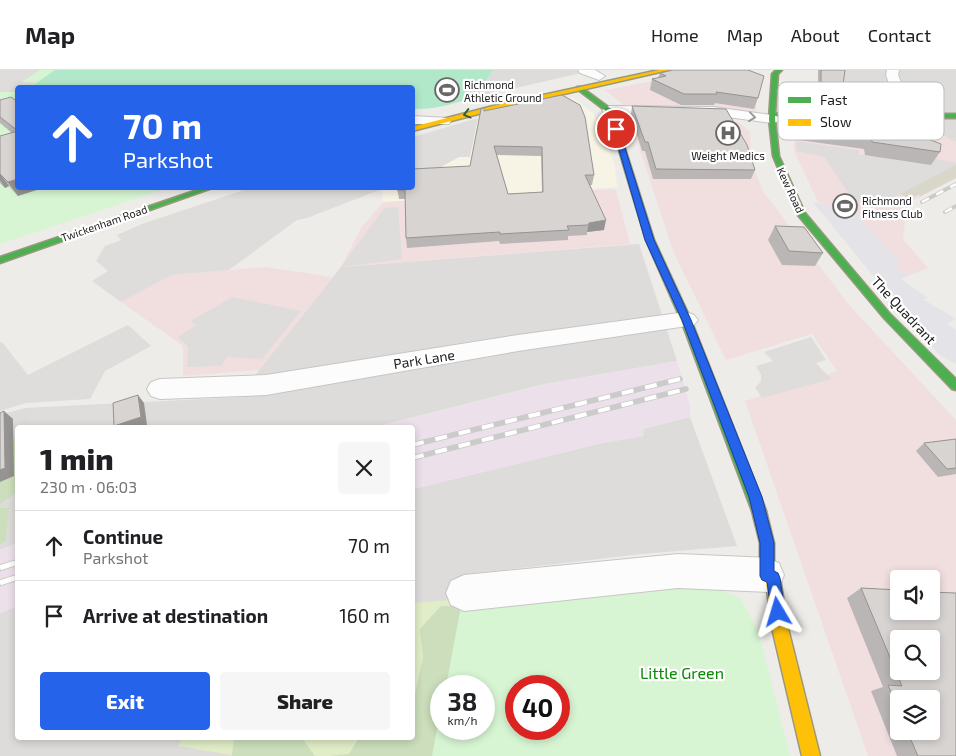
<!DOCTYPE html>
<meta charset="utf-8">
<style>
body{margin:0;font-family:"Exo 2",sans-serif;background:#f6f6f6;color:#202124;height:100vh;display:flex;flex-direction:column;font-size:19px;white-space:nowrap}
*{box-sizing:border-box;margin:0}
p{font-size:16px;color:#757577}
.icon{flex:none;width:28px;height:28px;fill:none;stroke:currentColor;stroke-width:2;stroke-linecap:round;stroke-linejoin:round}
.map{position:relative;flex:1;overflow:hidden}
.details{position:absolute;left:15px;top:355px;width:400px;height:315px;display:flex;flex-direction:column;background:#fff;border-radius:5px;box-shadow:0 2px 8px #0003}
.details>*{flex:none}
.top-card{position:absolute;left:15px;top:15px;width:400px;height:105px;border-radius:5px;box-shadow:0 2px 8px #0003;background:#2563eb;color:#fff;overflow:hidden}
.buttons{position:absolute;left:890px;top:500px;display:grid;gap:10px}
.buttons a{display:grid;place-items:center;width:50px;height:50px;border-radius:5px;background:#fff;box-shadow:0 2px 8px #0003;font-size:25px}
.speed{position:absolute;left:430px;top:605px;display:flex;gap:10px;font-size:25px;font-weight:700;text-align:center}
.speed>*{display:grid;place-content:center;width:65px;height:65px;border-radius:50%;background:#fff;box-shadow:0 2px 8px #0003;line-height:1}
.speed small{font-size:12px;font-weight:400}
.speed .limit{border:8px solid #d22;background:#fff;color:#111}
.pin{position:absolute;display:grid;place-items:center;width:42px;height:42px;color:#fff;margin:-21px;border:2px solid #fff;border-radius:50%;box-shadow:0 1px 5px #0007}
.me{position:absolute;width:55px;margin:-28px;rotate:353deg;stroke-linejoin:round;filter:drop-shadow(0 0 4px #0008)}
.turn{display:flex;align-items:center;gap:18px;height:105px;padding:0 25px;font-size:22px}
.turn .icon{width:65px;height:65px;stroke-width:2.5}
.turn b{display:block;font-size:35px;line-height:42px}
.round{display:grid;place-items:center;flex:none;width:52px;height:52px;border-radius:5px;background:#f6f6f6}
.overview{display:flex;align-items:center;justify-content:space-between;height:85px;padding:0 25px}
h1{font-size:30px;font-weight:800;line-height:38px}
.cta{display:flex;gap:10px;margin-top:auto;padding:10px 25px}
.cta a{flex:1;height:58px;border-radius:5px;background:#2563eb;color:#fff;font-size:20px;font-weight:800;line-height:58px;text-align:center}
.cta a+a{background:#f6f6f6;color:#202124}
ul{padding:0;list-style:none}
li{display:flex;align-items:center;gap:15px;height:70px;padding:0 25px;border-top:1px solid #e0e0e0}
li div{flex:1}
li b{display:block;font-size:19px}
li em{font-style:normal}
header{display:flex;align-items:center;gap:30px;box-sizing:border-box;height:70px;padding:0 25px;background:#fff;border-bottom:1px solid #e0e0e0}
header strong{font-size:24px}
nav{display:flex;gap:28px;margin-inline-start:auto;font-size:18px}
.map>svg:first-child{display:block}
</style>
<header>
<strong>Map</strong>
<nav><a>Home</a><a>Map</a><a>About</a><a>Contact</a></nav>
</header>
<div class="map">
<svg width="956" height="686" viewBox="0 0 956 686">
<rect width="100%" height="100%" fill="#eeece9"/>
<g fill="#dddcda">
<polygon points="493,0 594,0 476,27"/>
<polygon points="842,0 956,0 956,72 890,40 886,25 835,18"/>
<polygon points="639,174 677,291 545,314 374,357 18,358 17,473 0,480 0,345 25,338 242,327 259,300 341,197"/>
<polygon points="690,347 737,476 642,484 468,504 441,616 432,686 0,686 0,543 17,536 18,668 412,668 413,419 602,373 643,366 643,359"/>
</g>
<g fill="#f1dfdf" fill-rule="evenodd">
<path d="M700,2L757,13L756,45L727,41V51L739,52L750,62L751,81L749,86L763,121L850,236L956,350V686H868L745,331L837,301L812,264L726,290L673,181L626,37L605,20ZM899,509H931V541H899ZM899,569H931V601H899ZM899,629H931V661H899Z"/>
<polygon points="794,58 903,68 945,67 956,72 956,108 907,134 903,169 928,198 896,211 839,138 818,132 794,81"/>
<polygon points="610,119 616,120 630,174 341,197 361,158 383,132"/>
<polygon points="265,197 333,207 259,300 183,306 183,276 121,232 172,205"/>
</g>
<g fill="#ece1ea">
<polygon points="677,291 690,335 690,347 643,359 644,366 602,373 413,419 412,358 374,357 545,314"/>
<polygon points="17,473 17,536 0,543 0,480"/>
</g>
<polygon fill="#f7f4e5" points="572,27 593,43 603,60 615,97 617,117 383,132 382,118 412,118 413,67 505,41"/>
<polygon fill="#d9d6ca" points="858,80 859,85 956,93 956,108 921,126 918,125 912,128 906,127 850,101"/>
<polygon fill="#e0edc6" points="463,529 441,616 432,686 237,686 178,676 182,668 412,668 413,533"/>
<g fill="#ccdebc">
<polygon points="17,368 17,422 0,434 0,374"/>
<polygon points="0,438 9,438 6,471 0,474"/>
<polygon points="441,536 461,536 470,616 441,616 441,659 479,686 330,686 349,684 359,668 412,668 413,633 423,587 420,559"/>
<polygon points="234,668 302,668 315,686 232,686"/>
</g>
<g fill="#d7f5d3" fill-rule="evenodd">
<path d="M0,0H493L476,27C455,33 435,40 413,39L412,18H18V118H168L0,174Z"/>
<path d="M709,516L740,528L758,560L790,686H432L441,638V659H484V616H446L461,536L544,532ZM516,616H559V659H516Z"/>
</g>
<path fill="#b1e8ca" d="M55,0H493L476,27C455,33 435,40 413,39L412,18H29Z"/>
<g fill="#dedddc">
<polygon points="0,0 40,0 22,12 37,13 29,17 18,18 17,22 0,22"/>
<polygon points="478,48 470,87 459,87 434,101 413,103 413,67"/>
<polygon points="796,71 858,80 859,85 898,90 898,82 956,93 956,95 881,134 854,131 824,87 797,81"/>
<polygon points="250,118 382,118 382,119 307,148 297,150 229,200 172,205 121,232 92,211 108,201 96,191 105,176 121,170 117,165 142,154"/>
<polygon points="398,137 402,189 341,197 384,138"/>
<polygon points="232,227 301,241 262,289 228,287 221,296 187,297 188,277 178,267 196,255 191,251"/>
<polygon points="128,255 151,276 105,301 90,329 26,333 0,341 0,273 2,272 28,305"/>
<polygon points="811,267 826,290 816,293 831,309 762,328 755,318 761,311 761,305 756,296 773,291 764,282"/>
<polygon points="105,335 115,341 115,357 29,357 29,340"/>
</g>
<polygon fill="#e3e3e8" points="813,132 853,140 901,193 895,198 909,205 901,209 928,228 924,230 956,249 947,254 956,260 956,294 941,286 926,270 930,265 879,213"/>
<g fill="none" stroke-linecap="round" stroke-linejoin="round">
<g stroke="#c7c6c5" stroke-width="2">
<g id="street">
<polygon points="578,0 595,0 605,6 599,10 580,3"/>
<polygon points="887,0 899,0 898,5 909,33 930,46 928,49 918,49 898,38 886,5"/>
<polygon points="609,36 713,37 772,45 777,46 779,49 777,52 772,53 713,45 604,43 602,40"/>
<polygon points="412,46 449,48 451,51 449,54 412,54"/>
<polygon points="686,242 694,245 698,250 694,255 518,281 266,325 160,329 151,326 147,319 151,312 160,309 266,305 518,265"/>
<polygon points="678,484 767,488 779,493 784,505 779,517 767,522 678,518 464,541 451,535 446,523 451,511 464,505"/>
</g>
</g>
<g stroke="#9a997f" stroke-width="3">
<g id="fast">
<polygon points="776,0 782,0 778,4 775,43 866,52 923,44 956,44 956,48 923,48 866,56 775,46 775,49 779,86 805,143 890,244 956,309 956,320 952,319 884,248 797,144 773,86 769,49 772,4"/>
<polygon points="577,17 581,17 611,39 615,47 654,170 691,250 761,427 766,441 764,445 759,447 754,445 752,441 681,250 646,170 609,47 606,41 577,19"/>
<polygon points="203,118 212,118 0,193 0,187"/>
</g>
</g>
<g stroke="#9a997f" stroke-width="3">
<g id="slow">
<polygon points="659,0 669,0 498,39 412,61 412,57 497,35"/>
<polygon points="759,435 764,437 766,441 774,473 774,501 778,503 780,508 788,558 820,686 802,686 772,558 766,512 762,510 760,505 760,473 752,441 754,437"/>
</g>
</g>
<use href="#street" fill="#fcfcfc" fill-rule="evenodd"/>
<use href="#fast" fill="#4caf50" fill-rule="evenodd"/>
<use href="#slow" fill="#ffc107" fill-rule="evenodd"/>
<g stroke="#cbcbca" stroke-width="4">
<g id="rail-far2">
<polyline points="922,132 956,114"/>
<polyline points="945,142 956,136"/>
</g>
</g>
<g stroke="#cbcbca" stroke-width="5.5">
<g id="rail-far1">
<polyline points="412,375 680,309"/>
<polyline points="412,388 686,319"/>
</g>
</g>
<g stroke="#cbcbca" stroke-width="7">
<g id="rail">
<polyline points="0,498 18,492"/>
<polyline points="0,513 18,507"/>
</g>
</g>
<use href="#rail-far2" stroke="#fff" stroke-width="2.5" stroke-dasharray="8" stroke-linecap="butt"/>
<use href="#rail-far1" stroke="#fff" stroke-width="4" stroke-dasharray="12" stroke-linecap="butt"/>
<use href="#rail" stroke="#fff" stroke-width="5" stroke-dasharray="16" stroke-linecap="butt"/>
</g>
<g fill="#b9b6b5" fill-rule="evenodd">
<polygon points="818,0 845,0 843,15 880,41 877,47 888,54 940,82 931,95 865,85 864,79 784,68 783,63 788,51 819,43 818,43"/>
<polygon points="660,3 758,28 754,39 715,33 714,35 681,35 650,20 652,9 658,8"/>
<polygon points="0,30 18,32 18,126 9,116 5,118 0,113 0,66 12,63 0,53"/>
<polygon points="632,36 755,100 751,109 653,109 645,81 642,81 631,45"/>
<path d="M484,41L594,105L592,115H590L604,160L587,162V165L568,166V170L500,174L499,171L407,178L406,168L405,129H399L397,118L470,96ZM497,85L541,86L542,122L508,124Z"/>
<polygon points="775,156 823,183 815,196 782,195 768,170"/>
<polygon points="956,369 956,404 938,407 916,381 924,373"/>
<path d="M861,518L949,523L956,686H897L871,621L883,617L847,528ZM899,629L931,661H899Z"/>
</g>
<g fill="#969493">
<polygon points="880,41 877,47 866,48 869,42"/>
<polygon points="0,104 9,116 5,118 0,110"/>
<polygon points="18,109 18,118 43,118 18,126 8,112"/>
<polygon points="606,150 604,160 587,162 589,153"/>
<polygon points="138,325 144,333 147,355 139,358 115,358 114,356"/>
<polygon points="4,341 13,349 14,406 0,412 0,400"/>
</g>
<g fill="#d7d4d2" stroke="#969493" fill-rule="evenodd">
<polygon points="673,0 748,0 764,6 758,28 716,22 717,24 684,24 652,9 666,6 660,3"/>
<polygon points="821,0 845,0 843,15 876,19 880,41 869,42 821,37"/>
<path d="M562,25L580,35L585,47L594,105H585L606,150L589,153L588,155L567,156L569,160L500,164V162L406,168L405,120H397V118H412V99L470,96L481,39L484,38V41ZM494,76L542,77L543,122L508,124Z"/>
<polygon points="11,27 18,32 18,61 0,47 0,30"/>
<polygon points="632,36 726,39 747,75 755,100 656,99 648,72 645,72"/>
<polygon points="824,42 873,47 886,46 888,54 941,74 940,82 872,72 871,66 789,56 788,51"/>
<polygon points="18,61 18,109 8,112 0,104 0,66"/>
<polygon points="775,156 804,157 823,183 789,181"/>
<polygon points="138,325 141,347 114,356 113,333"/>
<polygon points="4,341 5,398 0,400 0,343"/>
<polygon points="956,369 956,398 947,399 924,373"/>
<path d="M861,518L899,520V541H931V522L956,523V686H918L907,661H931V629H899V641L888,615L902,616ZM899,569H931V601H899Z"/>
</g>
<defs><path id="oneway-chevron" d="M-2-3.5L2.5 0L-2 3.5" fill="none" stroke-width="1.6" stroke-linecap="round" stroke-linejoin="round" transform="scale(1.25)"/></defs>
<use stroke="#346036" href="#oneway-chevron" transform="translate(467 44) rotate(165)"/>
<use stroke="#999" href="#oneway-chevron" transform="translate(752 47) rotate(7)"/>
<polygon fill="#2563eb" stroke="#184099" points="616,57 619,59 654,170 691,250 762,427 774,473 774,501 778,503 780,508 785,542 783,547 778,549 772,547 767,512 762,510 760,506 760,473 749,427 682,250 645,170 613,59"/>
<defs>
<g id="stadium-ring" transform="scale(1.25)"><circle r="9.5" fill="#fff" stroke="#686766" stroke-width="1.5"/><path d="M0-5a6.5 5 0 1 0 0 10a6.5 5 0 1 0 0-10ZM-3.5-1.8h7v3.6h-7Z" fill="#686766"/></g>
<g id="hospital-ring" transform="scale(1.25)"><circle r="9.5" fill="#fff" stroke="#686766" stroke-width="1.5"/><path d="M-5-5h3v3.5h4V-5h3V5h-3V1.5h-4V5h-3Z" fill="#686766"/></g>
</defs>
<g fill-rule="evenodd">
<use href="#stadium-ring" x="447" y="20"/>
<use href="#hospital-ring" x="728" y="63"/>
<use href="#stadium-ring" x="845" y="136"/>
</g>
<g text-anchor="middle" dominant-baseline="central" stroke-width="4.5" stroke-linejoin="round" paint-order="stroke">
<g font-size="11" fill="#202020" stroke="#fff" text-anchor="start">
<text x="464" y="14">Richmond<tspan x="464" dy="13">Athletic Ground</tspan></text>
<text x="728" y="85" text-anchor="middle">Weight Medics</text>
<text x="862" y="130">Richmond<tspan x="862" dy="13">Fitness Club</tspan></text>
</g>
<g font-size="11" fill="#202020" stroke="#fff">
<text transform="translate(791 120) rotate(65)">Kew Road</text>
<text transform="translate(104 153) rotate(-19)">Twickenham Road</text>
</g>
<g font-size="14" fill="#202020" stroke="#fff">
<text transform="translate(904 240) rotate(47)">The Quadrant</text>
<text transform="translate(424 289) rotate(-9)">Park Lane</text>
</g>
<g font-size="16" fill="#098904" stroke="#fff">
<text x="682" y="602">Little Green</text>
</g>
</g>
<rect x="778" y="12" width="166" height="58" rx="8" fill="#fff" stroke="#bcbcbc" stroke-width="1"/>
<rect x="788" y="27" width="23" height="6" fill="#4caf50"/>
<rect x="788" y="49" width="23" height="7" fill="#ffc107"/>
<g font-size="14" fill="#202020">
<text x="820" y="35">Fast</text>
<text x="820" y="57">Slow</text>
</g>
</svg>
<div class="buttons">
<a><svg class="icon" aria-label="sound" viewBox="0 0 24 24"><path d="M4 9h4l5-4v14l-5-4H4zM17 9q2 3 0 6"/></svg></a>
<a><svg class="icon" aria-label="search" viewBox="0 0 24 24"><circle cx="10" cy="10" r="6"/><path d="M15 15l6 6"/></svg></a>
<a><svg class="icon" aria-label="layers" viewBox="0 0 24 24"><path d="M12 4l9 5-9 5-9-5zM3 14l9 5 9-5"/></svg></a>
</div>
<div class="speed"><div>38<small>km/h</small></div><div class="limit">40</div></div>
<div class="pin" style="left:616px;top:59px;background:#d93025"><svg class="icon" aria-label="arrive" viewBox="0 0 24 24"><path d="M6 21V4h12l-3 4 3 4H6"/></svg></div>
<svg class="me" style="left:778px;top:542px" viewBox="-20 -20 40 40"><path d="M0-17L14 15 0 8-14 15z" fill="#2563eb" stroke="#fff" stroke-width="4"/></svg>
<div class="top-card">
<div class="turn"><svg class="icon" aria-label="ahead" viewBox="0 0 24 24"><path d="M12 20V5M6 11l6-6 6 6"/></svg><div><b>70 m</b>Parkshot</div></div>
</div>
<section class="details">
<div class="overview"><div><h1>1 min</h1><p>230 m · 06:03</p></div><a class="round"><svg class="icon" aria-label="close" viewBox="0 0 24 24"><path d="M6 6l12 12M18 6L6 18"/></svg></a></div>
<ul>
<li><svg class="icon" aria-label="ahead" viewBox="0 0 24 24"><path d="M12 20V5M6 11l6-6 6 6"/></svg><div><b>Continue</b><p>Parkshot</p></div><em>70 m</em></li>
<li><svg class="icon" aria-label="arrive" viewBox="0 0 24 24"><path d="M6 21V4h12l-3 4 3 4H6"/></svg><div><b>Arrive at destination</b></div><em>160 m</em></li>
</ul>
<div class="cta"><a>Exit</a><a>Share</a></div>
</section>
</div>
